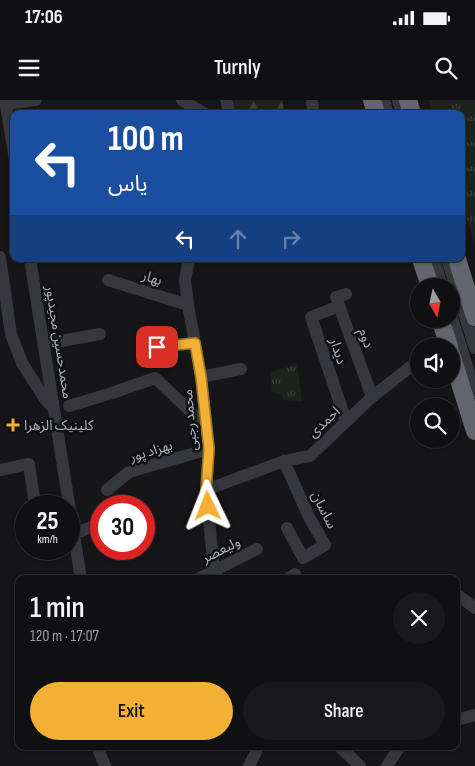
<!DOCTYPE html>
<meta charset="utf-8">
<style>
body{margin:0;font-family:"Sofia Sans Condensed","Noto Sans Arabic",sans-serif;background:#19191b;color:#f1f3f6;height:100vh;display:flex;flex-direction:column;font-size:19px;white-space:nowrap}
*{box-sizing:border-box;margin:0}
p{font-size:16px;color:#9c9d9f}
.icon{flex:none;width:28px;height:28px;fill:none;stroke:currentColor;stroke-width:2;stroke-linecap:round;stroke-linejoin:round}
.map{position:relative;flex:1;overflow:hidden}
.details{position:absolute;left:15px;top:475px;width:445px;height:175px;display:flex;flex-direction:column;background:#101012;border-radius:10px;box-shadow:0 1px 4px #0004,0 0 0 1px #303032}
.details>*{flex:none}
.hud{position:absolute;left:10px;top:10px;width:455px;height:152px;border-radius:10px;box-shadow:0 1px 4px #0004,0 0 0 1px #303032;background:#1a4fa0;color:#fff;overflow:hidden}
.needle{width:32px;rotate:171deg}
.fabs{position:absolute;left:410px;top:178px;display:grid;gap:10px}
.fabs a{display:grid;place-items:center;width:50px;height:50px;border-radius:50%;background:#101012;box-shadow:0 1px 4px #0004,0 0 0 1px #303032;font-size:25px}
.speed{position:absolute;left:15px;top:395px;display:flex;gap:10px;font-size:25px;font-weight:700;text-align:center}
.speed>*{display:grid;place-content:center;width:65px;height:65px;border-radius:50%;background:#101012;box-shadow:0 1px 4px #0004,0 0 0 1px #303032;line-height:1}
.speed small{font-size:12px;font-weight:400}
.speed .limit{border:8px solid #d22;background:#fff;color:#111}
.pin{position:absolute;display:grid;place-items:center;width:42px;height:42px;color:#fff;margin:-21px;border-radius:10px;box-shadow:0 2px 8px #0006}
.me{position:absolute;width:55px;margin:-28px;rotate:358deg;stroke-linejoin:round;filter:drop-shadow(0 0 4px #0008)}
.turn{display:flex;align-items:center;gap:18px;height:105px;padding:0 15px;font-size:22px}
.turn .icon{width:65px;height:65px;stroke-width:2.5}
.turn b{display:block;font-size:35px;line-height:42px}
.lanes{display:flex;align-items:center;height:48px;padding:0 15px;background:#0003;justify-content:center;gap:25px;direction:ltr}
.lanes .off{opacity:.35}
.round{display:grid;place-items:center;flex:none;width:52px;height:52px;border-radius:26px;background:#19191b}
.summary{display:flex;align-items:center;justify-content:space-between;height:85px;padding:0 15px}
h1{font-size:30px;font-weight:600;line-height:38px}
.button{display:flex;gap:10px;margin-top:auto;padding:10px 15px}
.button a{flex:1;height:58px;border-radius:30px;background:#f2b134;color:#111;font-size:20px;font-weight:600;line-height:58px;text-align:center}
.button a+a{background:#19191b;color:#f1f3f6}
.status{display:flex;justify-content:space-between;align-items:center;height:35px;padding:0 25px;background:#101012;direction:ltr}
.status svg{height:14px;fill:currentColor}
header{display:flex;justify-content:space-between;align-items:center;height:65px;padding:0 15px;background:#101012;font-size:22px;font-weight:600}
.map>svg:first-child{display:block}
</style>
<div class="status"><b>17:06</b><svg viewBox="0 0 49 12"><path d="M0 12V9h3v3zM5 12V6h3v6zM10 12V3h3v9zM15 12V0h3v12zM26 1h20v11H26zM47 4h2v5h-2z"/></svg></div>
<header><svg class="icon" aria-label="menu" viewBox="0 0 24 24"><path d="M4 6h16M4 12h16M4 18h16"/></svg>Turnly<svg class="icon" aria-label="search" viewBox="0 0 24 24"><circle cx="10" cy="10" r="6"/><path d="M15 15l6 6"/></svg></header>
<div class="map">
<svg width="475" height="666" viewBox="0 0 475 666">
<defs>
<pattern id="grass-tufts" width="24" height="20" patternUnits="userSpaceOnUse" patternTransform="scale(1.25)"><rect width="24" height="20" fill="#1c231d"/><path d="M3 7l-1-3M5 7V3M7 7l1-3M15 17l-1-3M17 17v-4M19 17l1-3" fill="none" stroke="#3a403c"/></pattern>
<pattern id="forest-firs" width="22" height="20" patternUnits="userSpaceOnUse" patternTransform="scale(1.25)"><rect width="22" height="20" fill="#1c231d"/><path d="M5 1l3.5 6h-7zM16 11l3.5 6h-7z" fill="#3a403c"/></pattern>
</defs>
<rect width="100%" height="100%" fill="#161618"/>
<g fill="url(#grass-tufts)">
<polygon points="428,0 475,0 475,144 461,101 461,14 433,14"/>
<polygon points="297,265 302,301 284,300 281,295 272,292 270,272"/>
</g>
<polygon fill="url(#forest-firs)" points="233,0 283,0 284,14 236,14"/>
<g fill="none" stroke-linecap="round" stroke-linejoin="round">
<g stroke="#37383d" stroke-width="12">
<polyline points="5,0 14,54"/>
<polyline points="182,0 205,14"/>
<polyline points="226,0 230,14"/>
<polyline points="384,0 388,14"/>
<polyline points="398,0 402,14"/>
<polyline points="312,3 314,14"/>
<polyline points="6,4 36,0"/>
<polyline points="0,157 11,234 22,263 45,299 54,309"/>
<polyline points="30,159 81,479"/>
<polyline points="189,159 185,180 188,205 201,277 209,349 206,390 214,470 219,479"/>
<polyline points="434,159 442,186"/>
<polyline points="447,159 475,248"/>
<polyline points="108,180 188,205"/>
<polyline points="346,194 336,197 372,297"/>
<polyline points="339,206 311,217 346,321"/>
<polyline points="451,215 475,292"/>
<polyline points="44,244 100,234"/>
<polyline points="157,247 195,243"/>
<polyline points="201,277 241,269"/>
<polyline points="69,306 112,293 155,278 206,326"/>
<polyline points="284,361 309,417 325,445 303,458 287,428"/>
<polyline points="0,370 29,364 35,406"/>
<polyline points="107,390 129,372 209,349"/>
<polyline points="206,390 284,361 310,356 372,297 419,260"/>
<polyline points="74,434 101,423"/>
<polyline points="198,479 257,449"/>
<polyline points="287,479 295,474"/>
<polyline points="456,494 475,508"/>
<polyline points="456,620 475,615"/>
<polyline points="97,646 105,666"/>
<polyline points="339,646 360,666"/>
<polyline points="249,666 259,646"/>
<polyline points="387,666 400,646"/>
</g>
<g stroke="#63666e" stroke-width="18">
<polyline points="372,0 376,14"/>
<polyline points="408,0 412,14"/>
<polyline points="421,159 430,186"/>
<polyline points="457,159 475,217"/>
<polyline points="440,219 449,246"/>
<polyline points="451,254 475,331"/>
</g>
</g>
<g fill="none" stroke-linecap="round" stroke-linejoin="round">
<g stroke="#9d7322" stroke-width="12">
<polyline id="route" points="157,247 195,243 201,277 209,349 206,390 208,406"/>
</g>
<use href="#route" stroke="#f2b134" stroke-width="9"/>
</g>
<path fill="#f2b134" stroke="#111113" stroke-width="2" d="M10.5 317.5h5v5h5v5h-5v5h-5v-5h-5v-5h5z"/>
<g text-anchor="middle" dominant-baseline="central" stroke-width="5" stroke-linejoin="round" paint-order="stroke">
<g font-size="14" fill="#a8adb8" stroke="#111113">
<text transform="translate(152 178) rotate(17)">بهار</text>
<text transform="translate(366 238) rotate(70)">دوم</text>
<text transform="translate(59 242) rotate(81)">محمدحسین مجیدپور</text>
<text transform="translate(338 251) rotate(72)">دیدار</text>
<text transform="translate(190 320) rotate(-95)">محمد رجبی</text>
<text transform="translate(324 322) rotate(-43)">احمدی</text>
<text transform="translate(151 351) rotate(-17)">بهزاد پور</text>
<text transform="translate(324 410) rotate(63)">ساسان</text>
<text transform="translate(221 450) rotate(-27)">ولیعصر</text>
</g>
<g font-size="14" fill="#a8adb8" stroke="#111113" text-anchor="start">
<text x="24" y="325">کلینیک الزهرا</text>
</g>
</g>
</svg>
<div class="fabs">
<a><svg class="needle" viewBox="-14 -14 28 28"><path d="M0-13l5 13h-10z" fill="#e53935"/><path d="M0 13l5-13h-10z" fill="#9c9d9f"/></svg></a>
<a><svg class="icon" aria-label="sound" viewBox="0 0 24 24"><path d="M4 9h4l5-4v14l-5-4H4zM17 9q2 3 0 6"/></svg></a>
<a><svg class="icon" aria-label="search" viewBox="0 0 24 24"><circle cx="10" cy="10" r="6"/><path d="M15 15l6 6"/></svg></a>
</div>
<div class="speed"><div>25<small>km/h</small></div><div class="limit">30</div></div>
<div class="pin" style="left:157px;top:247px;background:#d93025"><svg class="icon" aria-label="arrive" viewBox="0 0 24 24"><path d="M6 21V4h12l-3 4 3 4H6"/></svg></div>
<svg class="me" style="left:208px;top:406px" viewBox="-20 -20 40 40"><path d="M0-17L14 15 0 8-14 15z" fill="#f2b134" stroke="#fff" stroke-width="4"/></svg>
<div class="hud">
<div class="turn"><svg class="icon" aria-label="left" viewBox="0 0 24 24"><path d="M17 20v-9H6M10 6l-5 5 5 5"/></svg><div><b>100 m</b>یاس</div></div>
<div class="lanes"><svg class="icon" aria-label="left" viewBox="0 0 24 24"><path d="M17 20v-9H6M10 6l-5 5 5 5"/></svg><svg class="icon off" aria-label="ahead" viewBox="0 0 24 24"><path d="M12 20V5M6 11l6-6 6 6"/></svg><svg class="icon off" aria-label="right" viewBox="0 0 24 24"><path d="M7 20v-9h11M14 6l5 5-5 5"/></svg></div>
</div>
<section class="details">
<div class="summary"><div><h1>1 min</h1><p>120 m · 17:07</p></div><a class="round"><svg class="icon" aria-label="close" viewBox="0 0 24 24"><path d="M6 6l12 12M18 6L6 18"/></svg></a></div>
<div class="button"><a>Exit</a><a>Share</a></div>
</section>
</div>
